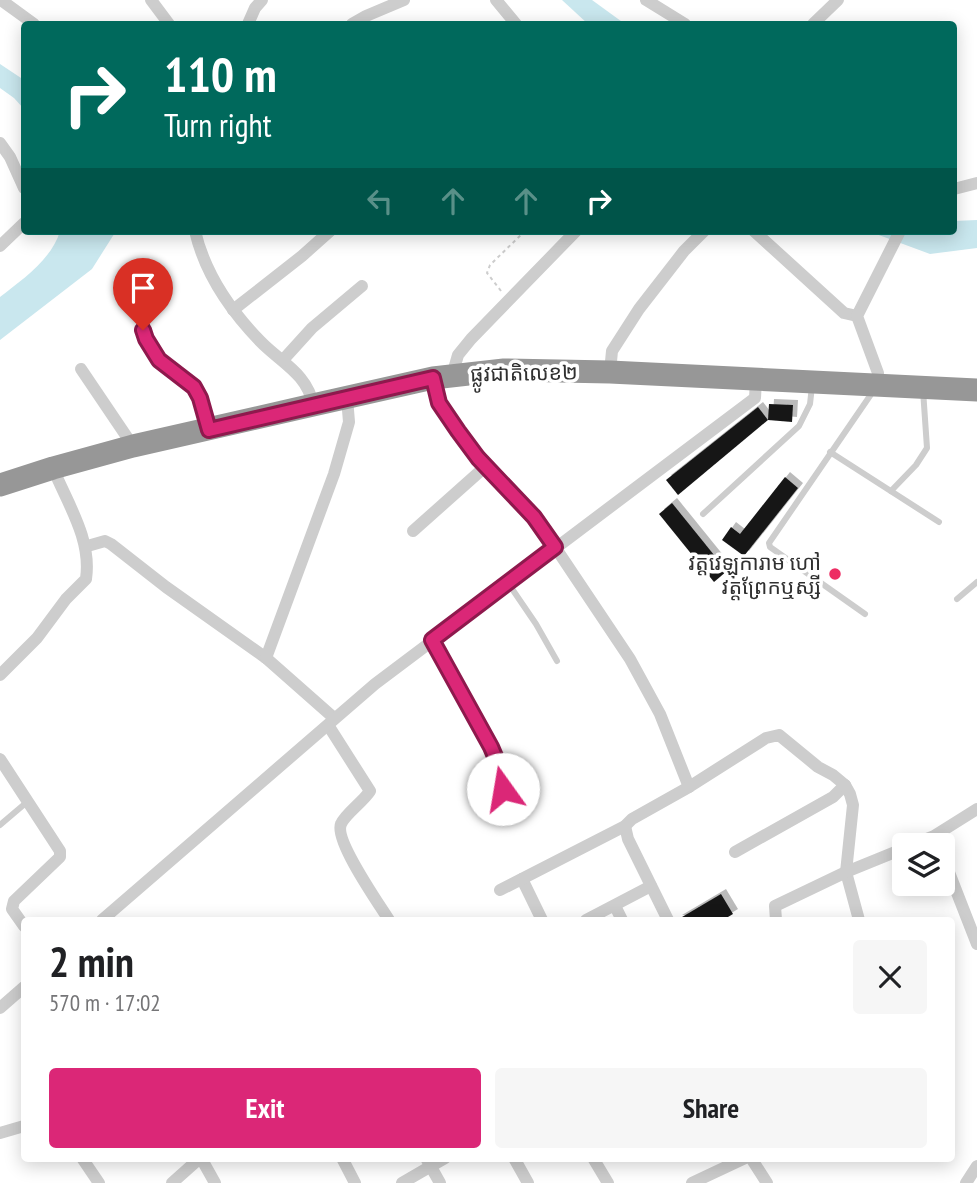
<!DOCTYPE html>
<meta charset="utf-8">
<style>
body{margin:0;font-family:"PT Sans Narrow","Noto Sans Khmer",sans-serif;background:#f6f6f6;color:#202124;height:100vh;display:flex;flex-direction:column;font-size:26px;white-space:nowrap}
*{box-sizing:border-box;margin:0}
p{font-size:23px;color:#757577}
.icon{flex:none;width:38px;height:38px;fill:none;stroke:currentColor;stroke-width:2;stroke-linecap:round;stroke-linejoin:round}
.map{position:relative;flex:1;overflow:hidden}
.panel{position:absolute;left:21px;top:917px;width:934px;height:245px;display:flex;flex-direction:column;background:#fff;border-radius:7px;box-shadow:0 4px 18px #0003}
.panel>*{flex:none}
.banner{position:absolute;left:21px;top:21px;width:936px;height:214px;border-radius:7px;box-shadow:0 4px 18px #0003;background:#00695c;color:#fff;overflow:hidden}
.controls{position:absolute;left:892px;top:833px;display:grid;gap:14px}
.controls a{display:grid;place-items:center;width:63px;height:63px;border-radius:7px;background:#fff;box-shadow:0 4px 18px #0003;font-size:35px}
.pin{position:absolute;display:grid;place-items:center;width:60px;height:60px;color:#fff;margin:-72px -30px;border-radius:50% 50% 50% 0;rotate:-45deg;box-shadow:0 0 7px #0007}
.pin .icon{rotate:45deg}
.me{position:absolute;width:77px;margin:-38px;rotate:347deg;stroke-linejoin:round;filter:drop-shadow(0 0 5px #0008)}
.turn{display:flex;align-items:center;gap:24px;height:147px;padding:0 28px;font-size:32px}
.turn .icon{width:91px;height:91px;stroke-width:2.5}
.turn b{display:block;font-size:49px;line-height:60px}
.lanes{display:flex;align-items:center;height:66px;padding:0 28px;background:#0003;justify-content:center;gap:35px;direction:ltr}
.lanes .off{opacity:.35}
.round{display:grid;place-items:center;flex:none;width:74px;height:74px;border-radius:7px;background:#f6f6f6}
.overview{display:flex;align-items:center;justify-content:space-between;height:119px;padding:0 28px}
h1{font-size:42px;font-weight:800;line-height:52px}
.action{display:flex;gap:14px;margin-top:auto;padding:14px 28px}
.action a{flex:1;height:80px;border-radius:7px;background:#db2777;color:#fff;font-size:28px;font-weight:800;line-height:80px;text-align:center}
.action a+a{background:#f6f6f6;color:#202124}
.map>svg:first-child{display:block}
</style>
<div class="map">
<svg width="977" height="1183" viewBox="0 0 977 1183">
<defs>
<filter id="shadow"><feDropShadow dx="5" dy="-5" stdDeviation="0" flood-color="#0004"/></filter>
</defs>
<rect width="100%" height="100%" fill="#fff"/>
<g fill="#c9e7ee">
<polygon points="562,0 592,0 625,24 588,24"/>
<polygon points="0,64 24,80 24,109 14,98 0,88"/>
<polygon points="977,220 977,248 930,254 868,231 954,231 954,221"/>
<path d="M60,231H116L92,269L0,340V297C22,280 52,259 60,231Z"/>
</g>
<g fill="#171717" filter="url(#shadow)">
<polygon points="769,404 793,405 792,422 768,420"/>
<polygon points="758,407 768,420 678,495 666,480"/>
<polygon points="785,477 798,488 744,556 722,540 731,527 740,534"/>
<polygon points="672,503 727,571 714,582 659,514"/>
<polygon points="721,894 733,914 723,920 677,920"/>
</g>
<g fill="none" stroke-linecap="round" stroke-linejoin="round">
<polyline stroke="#cdcdcd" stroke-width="2" stroke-dasharray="3.5 3.5" stroke-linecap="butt" points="501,291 487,273 490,265 525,231"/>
<g stroke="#cdcdcd" stroke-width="6">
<polyline points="830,452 939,522"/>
<polyline points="891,491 916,465 927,448 923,390"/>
<polyline points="703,514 799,426 810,404 812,386"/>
<polyline points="508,583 536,624 557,661"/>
<polyline points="957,599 977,582"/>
<polyline points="865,614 770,547 769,543 874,390"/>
<polyline points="0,825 27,802"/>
</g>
<g stroke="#cdcdcd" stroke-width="12">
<polyline points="1,0 34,24"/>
<polyline points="151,0 169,24"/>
<polyline points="496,0 516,24"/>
<polyline points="646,0 685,24"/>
<polyline points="248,24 255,8 262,0"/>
<polyline points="352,24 366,16 404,0"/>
<polyline points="813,24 838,0"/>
<polyline points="0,143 10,157 24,188"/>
<polyline points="954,189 977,183"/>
<path d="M195,231C205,274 229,309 260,341C280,362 308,374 313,405"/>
<polyline points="754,231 844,313 857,316"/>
<polyline points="0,246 24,223"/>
<polyline points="233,310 302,256 330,231"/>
<path d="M143,329C155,367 175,363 194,388C203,399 205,416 209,430"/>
<polyline points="283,360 312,328 362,286"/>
<polyline points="81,369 133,446"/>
<polyline points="610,372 612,351 639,309 684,251 704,231"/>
<polyline points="452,376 458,355 471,339 576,231"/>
<polyline points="433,378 439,403 458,431 478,458 535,517 630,659 660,714 689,787"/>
<polyline points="878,385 878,373 857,316 900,231"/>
<polyline points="413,531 486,466"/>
<polyline points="91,545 105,541 111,544 166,587 266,658 334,718"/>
<path d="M432,640C446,664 505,761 504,782C504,793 499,804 491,812"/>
<polyline points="266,658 334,474 349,422 347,398"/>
<path d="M0,675L37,638L66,599L86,579C92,539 67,503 53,468"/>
<path d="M328,725L370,791C363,802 345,814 341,824C334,840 379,904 389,920"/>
<polyline points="0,759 60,851 60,857 14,901 12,909 24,926"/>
<polyline points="625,826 628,839 668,920"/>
<polyline points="911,845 934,836 977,809"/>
<polyline points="735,852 833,797 845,785"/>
<polyline points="943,857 977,944"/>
<polyline points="522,879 542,920"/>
<polyline points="500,890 625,826 632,819 689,787 766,738 779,735 818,767 833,775 845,785 850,794 853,805 846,872 859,920"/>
<polyline points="615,906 622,920"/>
<polyline points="102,920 375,684 755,398 756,380"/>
<polyline points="586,920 651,886"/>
<polyline points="776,920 775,906 846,872 905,848"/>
<polyline points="0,1008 24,987"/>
<polyline points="0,1133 24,1126"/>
<polyline points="82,1158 99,1183"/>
<polyline points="201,1158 215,1183"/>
<polyline points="342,1158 355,1183"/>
<polyline points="426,1158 440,1183"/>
<polyline points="514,1158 528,1183"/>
<polyline points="593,1158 608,1183"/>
<polyline points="751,1158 767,1183"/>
<polyline points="172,1183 200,1158"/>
<polyline points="402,1183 445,1158"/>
<polyline points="692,1183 745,1158"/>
<polyline points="966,1183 977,1166"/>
</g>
<polyline stroke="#979797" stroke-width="23" points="0,485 53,468 133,446 313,405 433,378 504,370 610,372 977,390"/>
</g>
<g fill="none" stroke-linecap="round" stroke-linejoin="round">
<g stroke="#8e194d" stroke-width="18">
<polyline id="route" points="143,330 146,339 159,360 194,387 200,398 209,430 433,378 439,403 458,431 478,458 534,517 555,547 432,640 491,747 505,780 503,789"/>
</g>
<use href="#route" stroke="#db2777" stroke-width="12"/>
</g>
<circle fill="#ed2c63" stroke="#fff" stroke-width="2.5" cx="835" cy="574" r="7"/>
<g text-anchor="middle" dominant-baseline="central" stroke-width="7" stroke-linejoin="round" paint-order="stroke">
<g font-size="21" fill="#303030" stroke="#fff">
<text transform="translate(524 373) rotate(-1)">ផ្លូវជាតិលេខ២</text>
</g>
<g font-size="21" fill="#303030" stroke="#fff" text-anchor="end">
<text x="821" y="562">វត្តវេឡុការាម ហៅ<tspan x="821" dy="24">វត្តព្រែកឬស្សី</tspan></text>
</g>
</g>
</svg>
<div class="controls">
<a><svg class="icon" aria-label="layers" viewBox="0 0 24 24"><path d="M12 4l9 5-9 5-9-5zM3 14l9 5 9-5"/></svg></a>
</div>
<div class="pin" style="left:143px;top:330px;background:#d93025"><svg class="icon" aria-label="arrive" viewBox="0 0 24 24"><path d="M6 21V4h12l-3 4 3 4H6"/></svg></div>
<svg class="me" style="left:503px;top:789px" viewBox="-20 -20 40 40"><circle r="19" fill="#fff"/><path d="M0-13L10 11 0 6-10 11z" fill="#db2777"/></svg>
<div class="banner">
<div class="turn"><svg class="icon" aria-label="right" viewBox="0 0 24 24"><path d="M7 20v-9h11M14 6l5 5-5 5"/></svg><div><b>110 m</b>Turn right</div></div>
<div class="lanes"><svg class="icon off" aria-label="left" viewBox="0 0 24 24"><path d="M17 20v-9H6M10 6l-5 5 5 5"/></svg><svg class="icon off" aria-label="ahead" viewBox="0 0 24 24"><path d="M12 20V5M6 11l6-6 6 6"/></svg><svg class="icon off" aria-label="ahead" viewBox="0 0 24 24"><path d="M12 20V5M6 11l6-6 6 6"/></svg><svg class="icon" aria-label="right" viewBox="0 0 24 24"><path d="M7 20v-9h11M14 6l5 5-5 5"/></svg></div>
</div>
<section class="panel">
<div class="overview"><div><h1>2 min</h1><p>570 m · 17:02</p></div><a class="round"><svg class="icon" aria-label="close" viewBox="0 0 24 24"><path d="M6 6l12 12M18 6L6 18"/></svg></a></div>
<div class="action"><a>Exit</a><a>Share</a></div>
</section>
</div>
